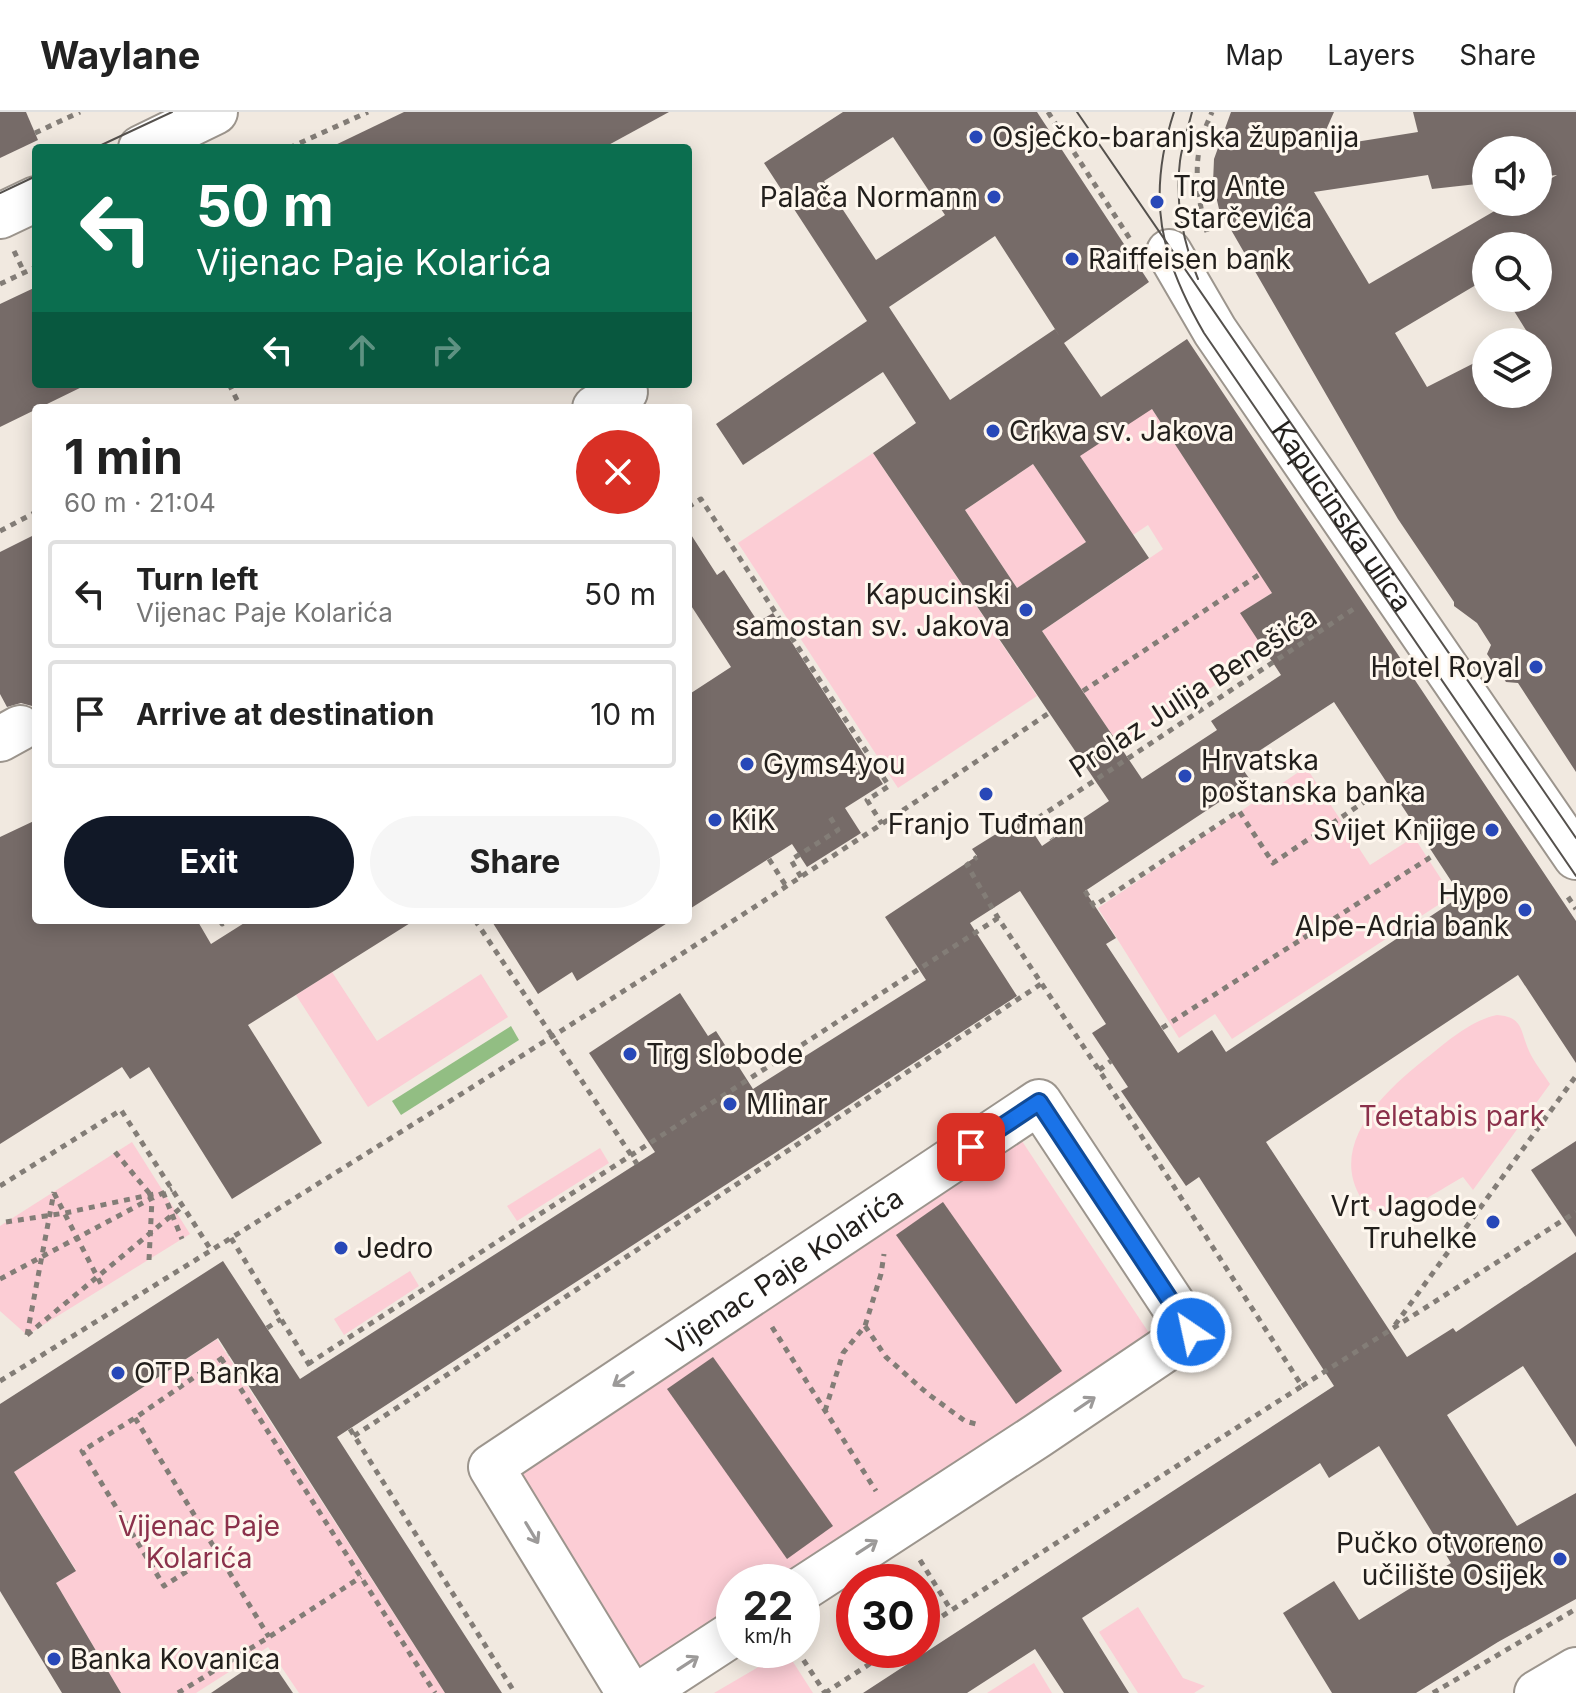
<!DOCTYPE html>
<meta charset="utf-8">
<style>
body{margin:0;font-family:Inter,sans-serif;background:#f6f6f6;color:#222;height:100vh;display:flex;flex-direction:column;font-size:30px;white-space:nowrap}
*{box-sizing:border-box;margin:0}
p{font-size:26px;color:#767676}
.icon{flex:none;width:44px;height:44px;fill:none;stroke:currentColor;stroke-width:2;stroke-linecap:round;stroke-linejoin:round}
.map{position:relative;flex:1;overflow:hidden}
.side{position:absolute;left:32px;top:292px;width:660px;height:520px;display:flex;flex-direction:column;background:#fff;border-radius:8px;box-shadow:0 4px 20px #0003}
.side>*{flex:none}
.hud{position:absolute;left:32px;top:32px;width:660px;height:244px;border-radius:8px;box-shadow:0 4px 20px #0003;background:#0b6e4f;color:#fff;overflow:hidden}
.fabs{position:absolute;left:1472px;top:24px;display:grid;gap:16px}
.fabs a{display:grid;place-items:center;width:80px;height:80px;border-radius:50%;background:#fff;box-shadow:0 4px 20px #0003;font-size:40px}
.speed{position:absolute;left:716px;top:1452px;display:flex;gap:16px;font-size:40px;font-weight:700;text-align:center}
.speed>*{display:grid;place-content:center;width:104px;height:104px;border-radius:50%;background:#fff;box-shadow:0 4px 20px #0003;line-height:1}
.speed small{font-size:20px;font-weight:400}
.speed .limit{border:12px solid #d22;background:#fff;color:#111}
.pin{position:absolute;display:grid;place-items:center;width:68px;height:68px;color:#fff;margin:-34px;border-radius:16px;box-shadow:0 4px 12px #0006}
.me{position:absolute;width:88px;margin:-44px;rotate:326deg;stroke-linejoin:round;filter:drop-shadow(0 0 6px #0008)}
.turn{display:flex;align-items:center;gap:28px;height:168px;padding:0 32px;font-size:36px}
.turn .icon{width:104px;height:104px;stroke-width:2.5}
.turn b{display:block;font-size:56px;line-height:68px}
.lanes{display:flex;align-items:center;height:76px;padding:0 32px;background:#0003;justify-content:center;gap:40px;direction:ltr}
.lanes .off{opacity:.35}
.round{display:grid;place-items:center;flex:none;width:84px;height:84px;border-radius:42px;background:#f6f6f6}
.headline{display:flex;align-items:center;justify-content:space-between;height:136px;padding:0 32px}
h1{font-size:48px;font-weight:700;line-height:60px}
.button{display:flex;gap:16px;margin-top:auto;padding:16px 32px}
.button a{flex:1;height:92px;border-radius:48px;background:#111827;color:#fff;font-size:32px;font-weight:700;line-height:92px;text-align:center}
.button a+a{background:#f6f6f6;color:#222}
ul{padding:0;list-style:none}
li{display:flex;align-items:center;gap:24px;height:108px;margin:0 16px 12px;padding:0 16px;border:4px solid #e0e0e0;border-radius:8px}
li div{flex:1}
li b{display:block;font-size:30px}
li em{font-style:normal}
header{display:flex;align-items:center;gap:48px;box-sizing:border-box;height:112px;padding:0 40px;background:#fff;border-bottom:2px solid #e0e0e0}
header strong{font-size:38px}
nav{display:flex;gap:44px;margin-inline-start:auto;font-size:28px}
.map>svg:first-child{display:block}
</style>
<header>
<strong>Waylane</strong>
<nav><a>Map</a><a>Layers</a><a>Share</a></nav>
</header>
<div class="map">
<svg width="1576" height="1581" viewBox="0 0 1576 1581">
<rect width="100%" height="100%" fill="#f1e9e0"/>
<g fill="#fccdd5">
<polygon points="1152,297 1273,480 1241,501 1266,539 1121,636 1042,519 1163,437 1148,413 1133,423 1069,328"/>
<polygon points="873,341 1037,584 898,676 738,431"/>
<polygon points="1033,352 1086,430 1017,476 965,398"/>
<polygon points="1306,655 1370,753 1414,725 1452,784 1232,927 1215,902 1179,926 1098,796"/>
<polygon points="332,860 377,929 481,862 508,905 368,995 296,883"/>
<path d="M1497,903C1524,905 1520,919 1529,939C1534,950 1543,961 1550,972L1473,1078L1463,1065C1441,1077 1417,1095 1391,1100C1377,1103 1368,1098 1361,1086C1327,1030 1389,975 1429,944C1449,928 1472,908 1497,903Z"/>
<polygon points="1016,1020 1153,1227 781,1470 734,1470 734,1501 632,1570 501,1359"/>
<polygon points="132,1030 190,1122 27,1223 0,1199 0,1114"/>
<polygon points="600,1036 609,1051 517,1109 507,1094"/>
<polygon points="410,1159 419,1174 344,1223 334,1207"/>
<polygon points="217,1227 445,1581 299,1581 268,1535 196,1581 121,1581 56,1471 76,1458 14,1360"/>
<polygon points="1138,1495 1183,1566 1205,1574 1194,1581 1138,1581 1099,1520"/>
<polygon points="786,1539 813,1581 714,1581"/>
<polygon points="1034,1551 1052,1581 987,1581"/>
</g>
<polygon fill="#92be83" points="511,914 519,928 401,1003 392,989"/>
<g fill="#766b68" fill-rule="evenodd">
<polygon points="0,0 26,0 38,28 0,46"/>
<polygon points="404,0 669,0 603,36 329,36"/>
<path d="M843,0H1037L1149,170L1064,231L1101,285L1187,227L1576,809V951L1518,863L1266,1030L1407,1245L1453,1216L1456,1220L1576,1140V1335L1523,1254L1447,1303L1517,1414L1576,1381V1487L1498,1530L1416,1581H1332L1283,1501L1334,1469L1359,1508L1451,1451L1379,1334L1329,1366L1320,1351L1082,1506L1129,1581H1064L1035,1537L967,1581H863L1334,1274L1199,1065L1186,1074L1121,979L1128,975L1092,921L1106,912L1020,779L970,811L1017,884L337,1325L502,1581H445L218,1226L14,1360L76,1459L56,1471L121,1581H62L0,1479V1292L223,1149L300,1267L655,1040L589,941L680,881L708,924L716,919L753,977L926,868L885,805L977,744L972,737L1023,705L1042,734L1109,689L873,341L916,311L883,260L743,353L716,312L867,209L764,51ZM893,25L945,103L876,148L824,69ZM995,124L1062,228L1055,217L950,288L889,195ZM1152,297L1272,481L1240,501L1281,563L1211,609L1217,618L1142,667L1042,519L1149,446L1080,344ZM1033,352L1086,430L1017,476L965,398ZM1334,590L1461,784L1226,940L1212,918L1178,941L1106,832L1116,826L1085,779L1251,669L1239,652Z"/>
<path d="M1231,0H1334L1318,36L1418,20L1413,0H1576V660L1518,571L1506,570L1487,542L1491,533L1477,511L1454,494V490L1398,407L1219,97L1213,71L1214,47ZM1486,38H1538V65L1557,63L1538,74V90H1510L1369,172L1314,80L1428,63L1432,77L1486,71ZM1486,134H1538V186H1506L1529,223L1516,230H1538V282H1486V245L1427,275L1395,221L1486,167Z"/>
<polygon points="36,175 36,272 88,272 0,315 0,192"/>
<polygon points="688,418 717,463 724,458 758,510 773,501 883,672 845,696 861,721 807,755 792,732 688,798 688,583 731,555 688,489"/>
<polygon points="36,422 36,598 32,594 21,591 7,595 0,582 0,440"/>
<polygon points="36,708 36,808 197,808 211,832 249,808 415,808 248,913 322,1031 232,1087 149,955 130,967 122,955 0,1032 0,725"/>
<polygon points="491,808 672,808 577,869 572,860 538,882"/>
<polygon points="1576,1029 1576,1125 1531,1058"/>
<polygon points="943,1090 1062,1259 1016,1292 896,1123"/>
<polygon points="713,1245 833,1414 787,1447 667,1277"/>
<polygon points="267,1543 293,1581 211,1581"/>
</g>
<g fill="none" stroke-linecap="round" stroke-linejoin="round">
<g stroke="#9c958d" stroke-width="48">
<g id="minor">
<polyline points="141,36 215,0"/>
<polyline points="0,104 36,87"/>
<path id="s1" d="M1169,140L1215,219L1576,745"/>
<polyline points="595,296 625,280"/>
<polyline points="0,627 20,616"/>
<path id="s2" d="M629,1581L491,1355L1039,990L1191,1220L1037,1324L802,1477"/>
<polyline points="642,1581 734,1521"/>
<polyline points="1537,1581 1576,1558"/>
</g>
</g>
<g stroke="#837d77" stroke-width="5" stroke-dasharray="6 6" stroke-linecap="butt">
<polyline points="1048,0 1130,127"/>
<polyline points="35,21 80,0"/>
<polyline points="289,36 368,0"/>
<path d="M1207,120C1199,92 1193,59 1201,30C1203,20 1208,10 1212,0"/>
<polyline points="14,139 24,160"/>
<polyline points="0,172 36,155"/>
<polyline points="229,272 241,296"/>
<polyline points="35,298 36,300"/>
<polyline points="688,395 701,387 889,674 867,688 882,712"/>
<polyline points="0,419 36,400"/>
<polyline points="1083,579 1260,462"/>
<polyline points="1038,706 1355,496"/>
<polyline points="1028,712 1038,706 1052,727"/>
<polyline points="769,747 786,774"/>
<polyline points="801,765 791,748 838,718 830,705"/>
<polyline points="1085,779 1094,794 1239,699 1273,751 1388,674"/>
<polyline points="1568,785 1576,797"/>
<polyline points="220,808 222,812 229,808"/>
<polyline points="475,808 637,1052"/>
<polyline points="1162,916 1434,743"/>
<polyline points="1099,958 1111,949"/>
<polyline points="115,1040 150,1082"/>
<polyline points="0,1074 121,998 211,1138"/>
<polyline points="163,1080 182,1127"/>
<polyline points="54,1081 103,1176"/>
<polyline points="6,1110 65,1101 154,1082"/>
<polyline points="231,1126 313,1259"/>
<polyline points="149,1148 152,1087"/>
<polyline points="0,1167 152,1086 172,1077"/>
<polyline points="1395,1213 1576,964"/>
<polyline points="865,1214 886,1245 928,1282 965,1309 976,1312"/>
<polyline points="772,1215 876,1379"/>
<polyline points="267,1216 281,1207"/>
<polyline points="27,1223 183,1094"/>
<polyline points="27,1223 54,1080"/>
<polyline points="221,1246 435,1581"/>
<polyline points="308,1252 998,806"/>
<path d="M0,1269C353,1051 705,832 1049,601"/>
<polyline points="1302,1274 1576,1100"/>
<polyline points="825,1299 843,1241 865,1214 881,1162 884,1142"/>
<polyline points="135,1306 269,1525"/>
<polyline points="350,1317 515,1581"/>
<polyline points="354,1324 1041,872"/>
<polyline points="217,1440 164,1474 82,1339 135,1306 228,1242"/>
<polyline points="920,1448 951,1498"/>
<polyline points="922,1517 1302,1274 1099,958 998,806 967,753 977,745"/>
<polyline points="797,1538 825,1581"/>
<polyline points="178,1581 269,1525 361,1465"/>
<polyline points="825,1581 891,1538"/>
<polyline points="1433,1581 1576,1497"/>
</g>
<use href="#minor" stroke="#fff" stroke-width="44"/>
<g stroke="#55514d" stroke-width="2">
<polyline points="1077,0 1576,726"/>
<path d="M1174,0C1146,86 1160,145 1204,221L1576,764"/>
<path d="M1192,0C1188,16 1182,33 1180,49C1175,88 1183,130 1198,167"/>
<polyline points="95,36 172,0"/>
<polyline points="0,81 36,64"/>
</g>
</g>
<defs><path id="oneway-shaft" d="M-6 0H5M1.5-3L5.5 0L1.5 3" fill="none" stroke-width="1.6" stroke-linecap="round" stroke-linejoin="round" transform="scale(2)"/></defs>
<g stroke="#9c9a99">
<use href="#oneway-shaft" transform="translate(623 1267) rotate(146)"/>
<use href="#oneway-shaft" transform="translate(1085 1292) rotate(-34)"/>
<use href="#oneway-shaft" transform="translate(532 1421) rotate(59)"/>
<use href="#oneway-shaft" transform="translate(867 1435) rotate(-33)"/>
<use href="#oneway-shaft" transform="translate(688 1551) rotate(-33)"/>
</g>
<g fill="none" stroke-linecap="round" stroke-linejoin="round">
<g stroke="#114b97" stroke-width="20">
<polyline id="route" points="971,1035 1039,990 1191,1220"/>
</g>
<use href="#route" stroke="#1a73e8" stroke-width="14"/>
</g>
<g fill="#2848b8" stroke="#fef7ee" stroke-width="3">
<circle cx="976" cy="25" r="8"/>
<circle cx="994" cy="85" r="8"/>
<circle cx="1157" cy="90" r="8"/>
<circle cx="1072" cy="147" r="8"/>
<circle cx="993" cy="319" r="8"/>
<circle cx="1026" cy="498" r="8"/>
<circle cx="1536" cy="555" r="8"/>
<circle cx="747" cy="652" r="8"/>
<circle cx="1185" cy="664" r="8"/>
<circle cx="986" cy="682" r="8"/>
<circle cx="715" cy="708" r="8"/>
<circle cx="1492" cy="718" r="8"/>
<circle cx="1525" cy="798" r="8"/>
<circle cx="630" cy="942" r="8"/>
<circle cx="730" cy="992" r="8"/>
<circle cx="1493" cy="1110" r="8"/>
<circle cx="341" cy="1136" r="8"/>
<circle cx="118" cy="1261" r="8"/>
<circle cx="1560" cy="1447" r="8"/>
<circle cx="54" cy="1547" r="8"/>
</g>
<g text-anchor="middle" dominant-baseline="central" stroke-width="6" stroke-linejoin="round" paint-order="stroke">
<g font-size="28" fill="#221f1c" stroke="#fef7ee" text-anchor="start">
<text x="992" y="25">Osječko-baranjska županija</text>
<text x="1173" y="74">Trg Ante<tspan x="1173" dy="32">Starčevića</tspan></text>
<text x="978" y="85" text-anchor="end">Palača Normann</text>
<text x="1088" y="147">Raiffeisen bank</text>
<text x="1009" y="319">Crkva sv. Jakova</text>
<text x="1010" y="482" text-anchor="end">Kapucinski<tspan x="1010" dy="32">samostan sv. Jakova</tspan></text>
<text x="1520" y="555" text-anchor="end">Hotel Royal</text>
<text x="1201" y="648">Hrvatska<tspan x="1201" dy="32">poštanska banka</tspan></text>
<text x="763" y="652">Gyms4you</text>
<text x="731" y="708">KiK</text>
<text x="986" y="712" text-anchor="middle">Franjo Tuđman</text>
<text x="1476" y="718" text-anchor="end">Svijet Knjige</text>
<text x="1509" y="782" text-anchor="end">Hypo<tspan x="1509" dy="32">Alpe-Adria bank</tspan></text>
<text x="646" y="942">Trg slobode</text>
<text x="746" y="992">Mlinar</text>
<text x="1477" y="1094" text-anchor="end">Vrt Jagode<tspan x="1477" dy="32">Truhelke</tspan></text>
<text x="357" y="1136">Jedro</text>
<text x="134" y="1261">OTP Banka</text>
<text x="1544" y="1431" text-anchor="end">Pučko otvoreno<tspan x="1544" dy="32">učilište Osijek</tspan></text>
<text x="70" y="1547">Banka Kovanica</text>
</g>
<g font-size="28" fill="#221f1c" stroke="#fef7ee">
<text stroke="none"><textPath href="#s1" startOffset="316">Kapucinska ulica</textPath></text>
<text transform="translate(1193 580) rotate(-33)">Prolaz Julija Benešića</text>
<text stroke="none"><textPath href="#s2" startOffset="618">Vijenac Paje Kolarića</textPath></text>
</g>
<g font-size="28" fill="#8b314b" stroke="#fef7ee">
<text x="1452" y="1004">Teletabis park</text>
<text x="199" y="1414">Vijenac Paje<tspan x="199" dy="32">Kolarića</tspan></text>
</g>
</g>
</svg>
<div class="fabs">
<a><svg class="icon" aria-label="sound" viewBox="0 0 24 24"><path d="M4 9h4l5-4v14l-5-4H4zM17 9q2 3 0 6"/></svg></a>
<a><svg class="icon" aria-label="search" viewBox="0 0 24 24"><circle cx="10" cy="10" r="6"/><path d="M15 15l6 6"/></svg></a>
<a><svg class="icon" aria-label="layers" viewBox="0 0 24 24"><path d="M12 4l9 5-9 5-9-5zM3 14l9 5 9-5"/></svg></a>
</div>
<div class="speed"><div>22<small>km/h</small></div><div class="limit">30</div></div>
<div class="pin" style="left:971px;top:1035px;background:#d93025"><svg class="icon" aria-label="arrive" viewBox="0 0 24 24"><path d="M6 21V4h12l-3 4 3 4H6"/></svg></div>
<svg class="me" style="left:1191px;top:1220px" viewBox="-20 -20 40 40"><circle r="17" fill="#1a73e8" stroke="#fff" stroke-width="3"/><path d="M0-11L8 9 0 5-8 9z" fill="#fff"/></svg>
<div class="hud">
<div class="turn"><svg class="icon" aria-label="left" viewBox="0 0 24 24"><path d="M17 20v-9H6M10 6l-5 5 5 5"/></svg><div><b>50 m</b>Vijenac Paje Kolarića</div></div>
<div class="lanes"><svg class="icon" aria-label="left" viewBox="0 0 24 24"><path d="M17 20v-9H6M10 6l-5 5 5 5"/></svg><svg class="icon off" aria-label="ahead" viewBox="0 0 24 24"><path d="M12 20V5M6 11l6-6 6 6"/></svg><svg class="icon off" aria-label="right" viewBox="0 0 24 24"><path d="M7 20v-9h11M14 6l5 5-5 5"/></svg></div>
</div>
<section class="side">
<div class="headline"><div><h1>1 min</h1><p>60 m · 21:04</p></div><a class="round" style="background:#d93025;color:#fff"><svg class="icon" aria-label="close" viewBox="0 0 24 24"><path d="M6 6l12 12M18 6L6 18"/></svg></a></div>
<ul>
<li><svg class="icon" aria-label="left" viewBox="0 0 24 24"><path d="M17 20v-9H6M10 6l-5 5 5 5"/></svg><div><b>Turn left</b><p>Vijenac Paje Kolarića</p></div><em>50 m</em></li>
<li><svg class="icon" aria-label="arrive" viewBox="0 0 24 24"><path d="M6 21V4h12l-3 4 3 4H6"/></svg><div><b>Arrive at destination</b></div><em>10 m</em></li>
</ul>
<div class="button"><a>Exit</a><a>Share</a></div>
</section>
</div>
